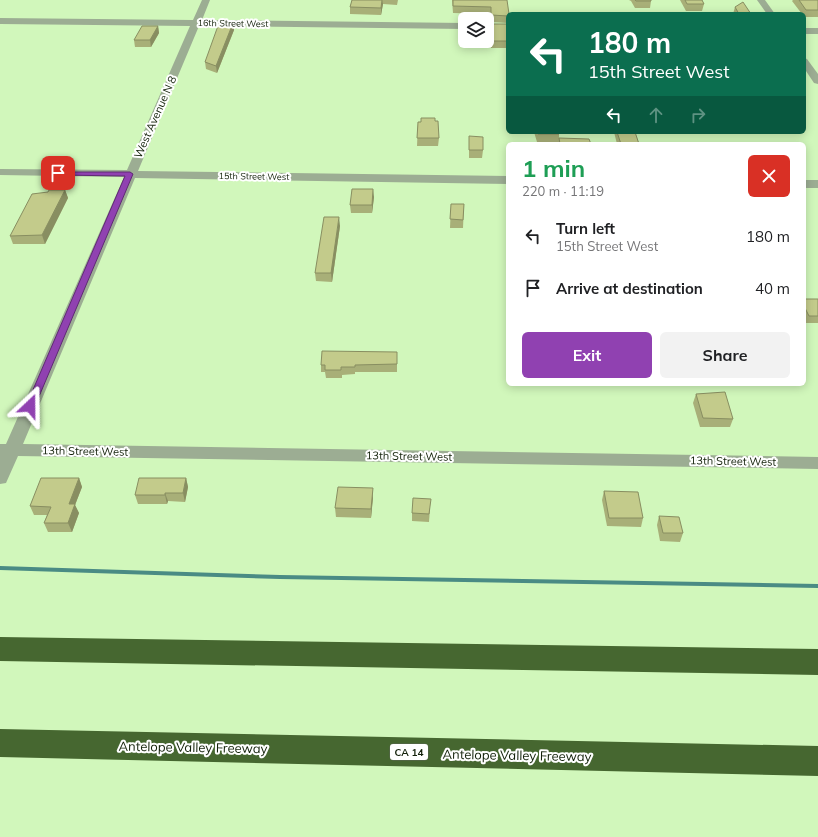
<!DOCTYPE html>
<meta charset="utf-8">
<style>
body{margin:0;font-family:Mulish,sans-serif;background:#f2f2f2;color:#202124;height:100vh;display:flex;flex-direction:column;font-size:15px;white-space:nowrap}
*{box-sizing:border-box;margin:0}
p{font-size:13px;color:#757577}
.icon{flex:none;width:22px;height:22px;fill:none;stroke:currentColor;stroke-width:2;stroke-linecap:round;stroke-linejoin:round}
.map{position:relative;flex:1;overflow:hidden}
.details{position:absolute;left:506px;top:142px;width:300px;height:244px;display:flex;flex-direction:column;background:#fff;border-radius:6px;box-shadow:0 2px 10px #0003}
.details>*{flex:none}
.guide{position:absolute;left:506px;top:12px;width:300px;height:122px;border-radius:6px;box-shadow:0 2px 10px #0003;background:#0b6e4f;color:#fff;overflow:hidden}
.buttons{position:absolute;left:458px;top:12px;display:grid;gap:8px}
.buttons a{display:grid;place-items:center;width:36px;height:36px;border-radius:6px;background:#fff;box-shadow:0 2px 10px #0003;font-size:20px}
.pin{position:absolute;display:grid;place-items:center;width:34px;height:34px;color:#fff;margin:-17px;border-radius:8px;box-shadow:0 2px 6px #0006}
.me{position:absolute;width:44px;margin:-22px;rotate:23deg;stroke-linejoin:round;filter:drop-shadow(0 0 3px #0008)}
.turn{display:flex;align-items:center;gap:14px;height:84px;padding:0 16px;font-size:18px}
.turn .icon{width:52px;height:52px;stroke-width:2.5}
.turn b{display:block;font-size:28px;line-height:34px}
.lanes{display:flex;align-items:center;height:38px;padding:0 16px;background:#0003;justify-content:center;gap:20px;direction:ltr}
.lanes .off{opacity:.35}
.round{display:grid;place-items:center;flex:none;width:42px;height:42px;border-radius:6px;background:#f2f2f2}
.head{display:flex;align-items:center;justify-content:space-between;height:68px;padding:0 16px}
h1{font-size:24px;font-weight:700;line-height:30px;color:#1e9e55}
.button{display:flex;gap:8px;margin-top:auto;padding:8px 16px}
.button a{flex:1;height:46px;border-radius:6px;background:#9041b1;color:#fff;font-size:16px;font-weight:700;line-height:46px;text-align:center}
.button a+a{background:#f2f2f2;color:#202124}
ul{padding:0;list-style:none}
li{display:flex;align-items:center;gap:12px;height:52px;padding:0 16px}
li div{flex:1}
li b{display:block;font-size:15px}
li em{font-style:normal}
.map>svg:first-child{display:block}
</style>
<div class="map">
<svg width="818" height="837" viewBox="0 0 818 837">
<rect width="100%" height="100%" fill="#d1f7bb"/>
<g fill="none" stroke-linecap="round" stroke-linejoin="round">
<polygon fill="#4a8b84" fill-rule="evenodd" points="0,566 280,575 818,584 818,588 280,579 0,570"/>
<g fill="#9cad93" fill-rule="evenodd">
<polygon points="202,0 210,0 202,20 465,23 465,29 199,26 138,171 508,176 508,184 135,178 23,444 818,457 818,469 18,456 6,483 0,484 0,444 6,444 124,177 0,175 0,169 127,170 190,26 0,24 0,18 193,20"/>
<polygon points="757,0 765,0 775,14 767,14"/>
<rect x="487" y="24" width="21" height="6"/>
<rect x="804" y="28" width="14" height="6"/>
<polygon points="804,58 807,59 818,74 818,84 814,83 804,68"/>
<rect x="804" y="180" width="14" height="8"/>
</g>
<g fill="#466730" fill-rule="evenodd">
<polygon points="0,637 818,649 818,675 0,661"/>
<polygon points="0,729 818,746 818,776 0,757"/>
</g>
</g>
<g fill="#a8af78">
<polygon points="352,0 398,0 397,5 383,4 381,15 350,14 350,7"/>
<polygon points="452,0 507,0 508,23 491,22 491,14 453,13"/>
<polygon points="629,0 651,0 651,1 650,8 635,8 631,1"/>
<polygon points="680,0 702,0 704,4 702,11 686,11"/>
<polygon points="793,0 818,0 818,17 804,17 804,14 802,14 792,1"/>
<polygon points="735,7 751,14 733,14"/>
<polygon points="233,23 234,30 217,73 206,69 205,62"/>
<rect x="491" y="24" width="17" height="24"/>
<polygon points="158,26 159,33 151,47 135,47 134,40"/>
<polygon points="435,121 439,138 438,146 417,146 418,122"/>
<polygon points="534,132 559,132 559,138 591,144 558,144 558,142 537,142"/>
<polygon points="614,132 635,132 639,144 617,144"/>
<polygon points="469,136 483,150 482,158 469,158"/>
<polygon points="65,190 68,198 45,244 13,244 10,236 48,192"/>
<polygon points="374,197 372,213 351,213 350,205"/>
<polygon points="451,204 464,204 463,228 450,228"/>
<polygon points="340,226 332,282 316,281 315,273"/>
<polygon points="804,299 818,299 818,323 806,323 804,320"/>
<polygon points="397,352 397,372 355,372 355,374 342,375 342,378 326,378 325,372 321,372 321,365"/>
<polygon points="696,394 733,419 730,427 700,427 693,403"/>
<polygon points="79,478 82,487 75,505 79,513 72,532 48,532 44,523 47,515 34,515 30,506"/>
<polygon points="186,478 188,487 185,502 168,501 167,504 138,504 135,495"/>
<polygon points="604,491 643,518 641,527 607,526 602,500"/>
<polygon points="373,497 371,518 336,517 335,508"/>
<polygon points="430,508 429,522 412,521 412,513"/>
<polygon points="659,516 683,533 680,542 660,541 657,525"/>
</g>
<g fill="#888e61">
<polygon points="382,0 383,4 381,15 381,8"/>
<polygon points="233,23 234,30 217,73 216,66"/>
<polygon points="158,26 159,33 151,47 150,40"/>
<polygon points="373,189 374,197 372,213 372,205"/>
<polygon points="65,190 68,198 45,244 42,235"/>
<polygon points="339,217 340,226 332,282 331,273"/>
<polygon points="79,478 82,487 75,505 79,513 72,532 68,523 69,504"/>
<polygon points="186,478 188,487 185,502 183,493"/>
<polygon points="373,488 373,497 371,518 371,509"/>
<polygon points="165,493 168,501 167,504 165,495"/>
</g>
<g fill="#c3cb8b" stroke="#888e61">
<polygon points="352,0 382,0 381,8 350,7"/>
<polygon points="453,0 507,0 509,14 508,14 508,16 491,15 491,7 453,6"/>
<polygon points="635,0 651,0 651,1 636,1"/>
<polygon points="685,0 702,0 704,4 687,4"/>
<polygon points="799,0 818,0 818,10 806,10"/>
<polygon points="743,2 751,14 739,14 735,7"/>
<polygon points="219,23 233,23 216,66 205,62"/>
<polygon points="491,24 508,24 508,41 492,41"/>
<polygon points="142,26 158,26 150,40 134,40"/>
<polygon points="421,118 435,118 435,121 438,121 439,138 417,138 418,122 421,122"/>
<polygon points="537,132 559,132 559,134 538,134"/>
<polygon points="617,132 635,132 639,144 621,144"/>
<polygon points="469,136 483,137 483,150 469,150"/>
<polygon points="559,138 589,139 591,144 560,144"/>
<polygon points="352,189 373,189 372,205 350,205"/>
<polygon points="49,190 65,190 42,235 10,236 32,194 48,192"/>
<polygon points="451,204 464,204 463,220 450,219"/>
<polygon points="324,217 339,217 331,273 315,273"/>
<polygon points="804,299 818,299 818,316 809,316 804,306"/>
<polygon points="322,351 397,352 397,364 355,365 355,367 341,367 341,370 325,370 325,365 321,365"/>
<polygon points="725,392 733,419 703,418 696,394"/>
<polygon points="41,478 79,478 69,504 75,504 68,523 44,523 51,507 30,506"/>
<polygon points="139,478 186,478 183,493 165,493 165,495 135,495"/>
<polygon points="338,487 373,488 371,509 335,508"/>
<polygon points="604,491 638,492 643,518 609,518"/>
<polygon points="413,498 431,499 429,514 412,513"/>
<polygon points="659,516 679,517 683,533 663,533"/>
</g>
<polygon fill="#9041b1" stroke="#5e2a73" points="55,172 130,172 133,174 35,406 30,410 26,406 125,176 58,175 54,173"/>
<g text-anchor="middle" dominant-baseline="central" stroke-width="4" stroke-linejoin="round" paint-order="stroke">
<g font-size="9" fill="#13210a" stroke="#fff">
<text transform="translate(233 23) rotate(1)">16th Street West</text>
<text transform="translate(254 176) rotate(1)">15th Street West</text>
</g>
<rect fill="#fff" stroke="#5a6454" stroke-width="1" x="390" y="744" width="38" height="16" rx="3"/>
<g font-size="10" font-weight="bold" fill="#13210a">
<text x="409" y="752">CA 14</text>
</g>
<g font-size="11" fill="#13210a" stroke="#fff">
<text transform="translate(155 117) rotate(-66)">West Avenue N 8</text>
<text transform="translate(85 451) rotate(1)">13th Street West</text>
<text transform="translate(409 456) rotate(1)">13th Street West</text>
<text transform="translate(733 461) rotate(1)">13th Street West</text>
</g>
<g font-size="13" fill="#13210a" stroke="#fff">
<text transform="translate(193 747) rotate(1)">Antelope Valley Freeway</text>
<text transform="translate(517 755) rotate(1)">Antelope Valley Freeway</text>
</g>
</g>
</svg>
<div class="buttons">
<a><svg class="icon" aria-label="layers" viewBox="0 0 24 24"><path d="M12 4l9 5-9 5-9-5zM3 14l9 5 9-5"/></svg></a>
</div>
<div class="pin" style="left:58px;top:173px;background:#d93025"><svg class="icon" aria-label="arrive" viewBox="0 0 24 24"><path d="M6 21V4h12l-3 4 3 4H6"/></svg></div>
<svg class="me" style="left:30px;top:406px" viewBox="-20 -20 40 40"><path d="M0-17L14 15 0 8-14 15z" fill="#9041b1" stroke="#fff" stroke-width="4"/></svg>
<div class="guide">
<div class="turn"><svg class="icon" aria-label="left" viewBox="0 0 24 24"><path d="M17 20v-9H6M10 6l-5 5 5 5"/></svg><div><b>180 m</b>15th Street West</div></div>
<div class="lanes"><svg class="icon" aria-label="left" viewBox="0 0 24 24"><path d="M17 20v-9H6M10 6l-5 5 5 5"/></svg><svg class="icon off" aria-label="ahead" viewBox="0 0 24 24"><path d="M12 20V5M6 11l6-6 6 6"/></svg><svg class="icon off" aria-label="right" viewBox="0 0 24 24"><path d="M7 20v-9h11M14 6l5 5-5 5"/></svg></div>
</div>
<section class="details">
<div class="head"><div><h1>1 min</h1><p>220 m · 11:19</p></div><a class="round" style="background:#d93025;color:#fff"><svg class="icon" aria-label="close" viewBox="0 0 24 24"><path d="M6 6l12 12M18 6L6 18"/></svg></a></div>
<ul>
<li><svg class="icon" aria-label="left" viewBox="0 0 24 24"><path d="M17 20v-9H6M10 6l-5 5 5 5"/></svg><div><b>Turn left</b><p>15th Street West</p></div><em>180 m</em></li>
<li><svg class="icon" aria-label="arrive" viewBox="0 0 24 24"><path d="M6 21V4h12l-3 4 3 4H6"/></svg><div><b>Arrive at destination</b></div><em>40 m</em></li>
</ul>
<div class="button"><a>Exit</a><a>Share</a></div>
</section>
</div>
